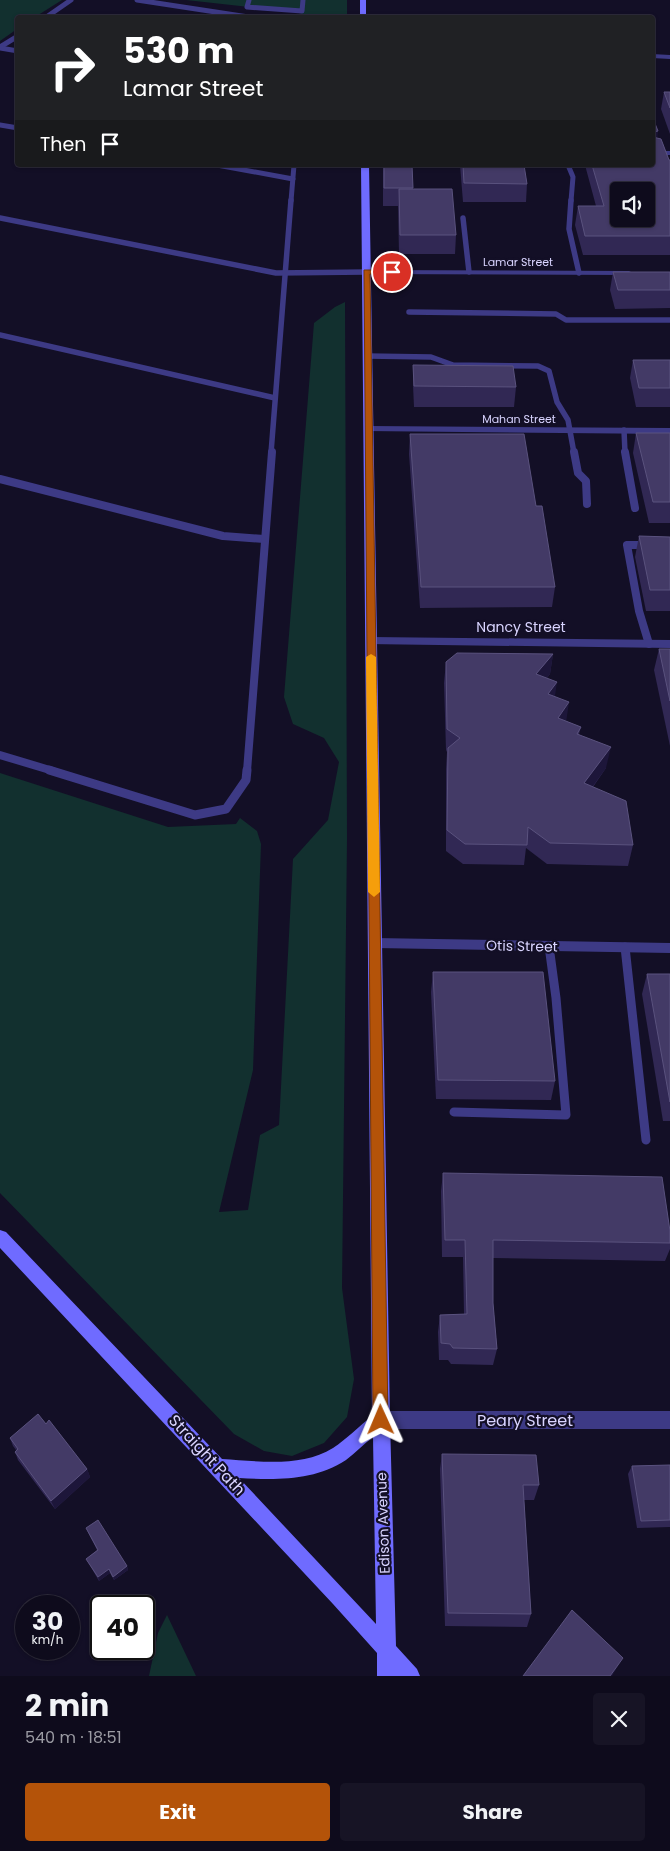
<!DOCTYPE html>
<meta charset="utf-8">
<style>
body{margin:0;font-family:Poppins,sans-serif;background:#171425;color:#f1f3f6;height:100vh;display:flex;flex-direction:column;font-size:19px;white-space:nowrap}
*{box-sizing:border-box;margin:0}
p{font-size:16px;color:#9b9ba3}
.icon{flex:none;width:28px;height:28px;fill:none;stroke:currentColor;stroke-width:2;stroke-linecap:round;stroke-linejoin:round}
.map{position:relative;height:1676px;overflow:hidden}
.drawer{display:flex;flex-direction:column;background:#0e0b1c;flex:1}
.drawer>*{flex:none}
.guide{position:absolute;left:15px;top:15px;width:640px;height:152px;border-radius:5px;box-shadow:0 1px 4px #0004,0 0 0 1px #2e2b3b;background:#202124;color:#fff;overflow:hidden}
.fabs{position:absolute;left:610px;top:182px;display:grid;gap:10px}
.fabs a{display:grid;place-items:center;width:45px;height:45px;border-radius:5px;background:#0e0b1c;box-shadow:0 1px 4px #0004,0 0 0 1px #2e2b3b;font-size:25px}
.speed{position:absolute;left:15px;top:1595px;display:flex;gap:10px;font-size:25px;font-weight:700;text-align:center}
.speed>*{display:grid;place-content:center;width:65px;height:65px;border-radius:50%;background:#0e0b1c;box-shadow:0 1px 4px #0004,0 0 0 1px #2e2b3b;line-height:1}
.speed small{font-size:12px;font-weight:400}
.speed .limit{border:2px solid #111;border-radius:8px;background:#fff;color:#111}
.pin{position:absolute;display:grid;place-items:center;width:42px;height:42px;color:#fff;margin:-21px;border:2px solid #fff;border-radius:50%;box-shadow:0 1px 5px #0007}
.me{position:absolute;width:55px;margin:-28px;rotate:359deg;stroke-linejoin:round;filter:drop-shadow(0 0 4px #0008)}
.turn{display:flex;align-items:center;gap:18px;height:105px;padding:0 25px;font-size:22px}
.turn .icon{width:65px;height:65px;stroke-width:2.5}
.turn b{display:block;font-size:35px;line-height:42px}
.then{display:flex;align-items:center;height:48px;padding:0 25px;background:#0003;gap:10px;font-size:19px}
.round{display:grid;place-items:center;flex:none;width:52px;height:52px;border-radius:5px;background:#171425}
.summary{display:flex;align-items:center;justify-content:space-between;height:85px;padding:0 25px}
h1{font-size:30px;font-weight:700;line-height:38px}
.action{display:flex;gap:10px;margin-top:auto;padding:10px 25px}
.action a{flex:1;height:58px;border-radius:5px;background:#b45309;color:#fff;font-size:20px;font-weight:700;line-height:58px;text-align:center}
.action a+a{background:#171425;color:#f1f3f6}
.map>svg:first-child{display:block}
</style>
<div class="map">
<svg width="670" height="1676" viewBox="0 0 670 1676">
<rect width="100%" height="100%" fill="#130f26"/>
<g fill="#12302f">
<polygon points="0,0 62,0 35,17 18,18 17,29 0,41"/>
<polygon points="186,0 347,0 347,17 319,17 293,12"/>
<polygon points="345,302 347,838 342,1288 354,1379 347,1417 324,1443 292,1456 264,1451 234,1434 0,1193 0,773 168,827 236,824 240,818 257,831 261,844 253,1070 219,1212 248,1210 260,1135 279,1125 293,859 328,820 339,762 324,738 293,724 284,697 314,323 335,307"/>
<polygon points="167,1615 196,1676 149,1676 158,1633"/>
</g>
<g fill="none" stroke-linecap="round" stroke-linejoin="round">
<g stroke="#3d3a85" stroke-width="5">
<polyline points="137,0 255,18"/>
<polyline points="249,0 247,7 302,11 303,0"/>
<polyline points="45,18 71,0"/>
<polyline points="0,47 18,36"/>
<polyline points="0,48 18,51"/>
<polyline points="0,125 18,128"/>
<polyline points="217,165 293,179"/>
<polyline points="568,165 573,177 571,201"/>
<polyline points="291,201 294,165"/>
</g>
<g stroke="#3d3a85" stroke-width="5.5">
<polyline points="571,200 569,229 579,273"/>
<polyline points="0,218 276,273 366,272"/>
<polyline points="463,218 469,272"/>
<polyline points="409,312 556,314 566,320 670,320"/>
<polyline points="0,335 275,398"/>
<polyline points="367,356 431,357 453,365 538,366 549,371 557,402 568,420 574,453"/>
<polyline points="624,430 625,453"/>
<polyline points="271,453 291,200"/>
</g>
<g stroke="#3d3a85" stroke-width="8">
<polyline points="574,452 578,473 586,481 587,504"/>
<polyline points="625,452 635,508"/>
<polyline points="0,479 223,536 264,539"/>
<polyline points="649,644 639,611 627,545 670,545"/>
<polyline points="0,755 53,771"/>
<polyline points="247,771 272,452"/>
</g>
<g stroke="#3d3a85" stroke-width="9">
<polyline points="49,770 195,815 226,809 246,780 247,770"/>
<polyline points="625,947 646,1140"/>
<polyline points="454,1112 566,1115 556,998 549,946"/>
</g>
<g fill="#3d3a85" fill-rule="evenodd">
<polygon points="652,54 670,55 670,59 652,58"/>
<rect x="652" y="151" width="18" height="4"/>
<polygon points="363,270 629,271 633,273 629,275 366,274 362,272"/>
<polygon points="368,426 670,428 670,434 365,431 365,427"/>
<polygon points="371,637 670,640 670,648 367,644 366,641"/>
<polygon points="375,938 670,943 670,953 375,948 370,947 368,943 370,939"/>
<polygon points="381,1411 670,1411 670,1429 381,1429 375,1426 372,1420 375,1414"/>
</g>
<g fill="#6f6bff" fill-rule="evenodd">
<rect x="360" y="0" width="6" height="18"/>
<path d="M361,165H369L390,1420L396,1646L417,1669L420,1676H377V1653L333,1604L0,1248V1230L6,1232L222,1459C258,1461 301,1468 333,1448C347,1439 359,1426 372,1416ZM373,1437L376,1624L239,1478C276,1480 314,1481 346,1460C355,1453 364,1444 373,1437Z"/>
</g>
</g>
<g fill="#312854">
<polygon points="664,92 670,92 670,134 661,109"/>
<polygon points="658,131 657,138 669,160 670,160 670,255 583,255 575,225 578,206 596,206 585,165 652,165"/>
<polygon points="383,165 412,165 413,189 456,235 455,254 399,254 398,206 383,206"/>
<polygon points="460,165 524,165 527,184 526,202 463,202"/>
<polygon points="613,272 670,272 670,308 615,309 610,290"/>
<polygon points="633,360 670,360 670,407 636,407 630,378"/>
<polygon points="413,365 516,387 514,407 414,407 413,385"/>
<polygon points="636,433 670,433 670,523 649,523 633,453"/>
<polygon points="410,434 536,506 555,587 552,607 420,608 409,454"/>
<polygon points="639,536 670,537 670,611 646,611 635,557"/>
<polygon points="659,649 670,649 670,746 654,670"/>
<polygon points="553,654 550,674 547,678 566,721 581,727 579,734 606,768 593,787 633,845 628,866 547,864 526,848 524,865 463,864 446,851 446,769 447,752 446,750 444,683 446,662"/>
<polygon points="433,972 555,1081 551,1100 436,1099 431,992"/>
<polygon points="647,974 670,974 670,1121 663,1121 642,994"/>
<polygon points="443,1173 670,1231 670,1249 665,1261 493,1258 493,1303 497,1349 493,1365 451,1364 448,1360 439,1360 438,1332 440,1315 464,1314 463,1257 442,1257 441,1191"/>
<polygon points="46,1424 87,1469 90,1477 55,1509 18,1460 15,1452 16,1450 13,1446 10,1438"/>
<polygon points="442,1454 539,1485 534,1500 524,1500 531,1614 527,1627 445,1626 440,1469"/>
<polygon points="670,1465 670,1527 637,1528 628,1474 632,1466"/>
<polygon points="86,1528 127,1566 128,1570 114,1580 110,1573 99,1581 88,1562 86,1559 97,1550"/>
</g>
<g fill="#1d163a">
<polygon points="658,131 655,149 652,149 654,132"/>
<polygon points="553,654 550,674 533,695 536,674"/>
<polygon points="557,682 554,703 548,694"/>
<polygon points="569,702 566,723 558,718"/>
<polygon points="611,747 606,768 580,804 584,783"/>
<polygon points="87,1469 90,1477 55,1509 51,1501"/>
<polygon points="127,1566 128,1570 114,1580 113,1577"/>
<polygon points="109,1569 110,1573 99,1581 98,1577"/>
<polygon points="623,1658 612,1676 610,1676"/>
</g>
<g fill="#433a66" stroke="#5a527e" fill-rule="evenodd">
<polygon points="664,92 670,92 670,108"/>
<path d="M652,116L658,131L654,132L653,137L661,139L669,160H670V236H585L578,206H604L592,165H652ZM619,191H646V219H619Z"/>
<polygon points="384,165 412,165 413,188 384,188"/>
<polygon points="463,165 524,165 527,184 464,183"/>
<polygon points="399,189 452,189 456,235 400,235"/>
<polygon points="613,272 670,272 670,290 618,290"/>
<polygon points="633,360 670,360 670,388 639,388"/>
<polygon points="413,365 513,366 516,387 414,386"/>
<polygon points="636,433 670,433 670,502 653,502"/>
<polygon points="410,434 524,434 536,506 542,506 555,587 421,587"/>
<polygon points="639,536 670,537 670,590 650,590"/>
<polygon points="659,649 670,649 670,701"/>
<polygon points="457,653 553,654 536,674 557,682 548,694 569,702 558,718 581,727 577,734 611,747 584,783 626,801 633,845 550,843 528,827 527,845 465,844 447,830 448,748 460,738 447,729 446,662"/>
<polygon points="433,972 543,972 555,1081 438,1080"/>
<polygon points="647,974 670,974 670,1102"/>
<polygon points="443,1173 662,1177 670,1231 670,1243 493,1240 493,1303 497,1349 453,1348 450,1344 441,1343 440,1315 467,1314 465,1240 445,1240"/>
<polygon points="38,1414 46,1424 49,1420 87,1469 51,1501 15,1452 18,1449 10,1438"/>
<polygon points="442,1454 536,1455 539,1485 523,1485 531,1614 448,1613"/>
<polygon points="670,1465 670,1520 641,1521 632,1466"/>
<polygon points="98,1520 127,1566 113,1577 109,1569 98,1577 86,1559 98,1550 86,1528"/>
<polygon points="572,1610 623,1658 610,1676 523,1676"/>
</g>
<polygon fill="#b45309" stroke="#753606" points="364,270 392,270 396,272 392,274 370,274 388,1420 386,1426 381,1428 375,1426 373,1420"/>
<polygon fill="#f59e0b" points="371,654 376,657 380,892 374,897 368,892 366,657"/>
<g text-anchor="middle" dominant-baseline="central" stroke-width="4.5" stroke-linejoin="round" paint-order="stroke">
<g font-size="11" fill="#d9d4ff" stroke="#130f26">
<text x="518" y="262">Lamar Street</text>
<text x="519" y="419">Mahan Street</text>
</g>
<g font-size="14" fill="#d9d4ff" stroke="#130f26">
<text x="521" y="627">Nancy Street</text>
<text transform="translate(522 946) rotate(1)">Otis Street</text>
<text transform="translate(383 1523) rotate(-92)">Edison Avenue</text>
</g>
<g font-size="16" fill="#d9d4ff" stroke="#130f26">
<text x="525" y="1420">Peary Street</text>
<text transform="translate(207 1455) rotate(47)">Straight Path</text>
</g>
</g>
</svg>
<div class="fabs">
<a><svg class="icon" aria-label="sound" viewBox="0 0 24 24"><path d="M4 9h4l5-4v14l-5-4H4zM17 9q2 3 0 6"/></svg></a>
</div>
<div class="speed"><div>30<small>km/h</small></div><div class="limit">40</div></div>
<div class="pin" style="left:392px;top:272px;background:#d93025"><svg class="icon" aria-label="arrive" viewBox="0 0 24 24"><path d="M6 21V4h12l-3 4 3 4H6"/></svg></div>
<svg class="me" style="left:381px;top:1420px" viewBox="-20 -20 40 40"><path d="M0-17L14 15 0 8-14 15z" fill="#b45309" stroke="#fff" stroke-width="4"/></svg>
<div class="guide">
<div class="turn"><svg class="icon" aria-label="right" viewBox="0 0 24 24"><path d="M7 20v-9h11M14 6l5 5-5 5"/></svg><div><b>530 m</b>Lamar Street</div></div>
<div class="then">Then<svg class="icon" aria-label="arrive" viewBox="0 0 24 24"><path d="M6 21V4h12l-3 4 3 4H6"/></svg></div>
</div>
</div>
<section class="drawer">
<div class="summary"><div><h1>2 min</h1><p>540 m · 18:51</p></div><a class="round"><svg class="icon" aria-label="close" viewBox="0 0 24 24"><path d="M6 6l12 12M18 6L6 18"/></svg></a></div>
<div class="action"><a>Exit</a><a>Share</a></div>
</section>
